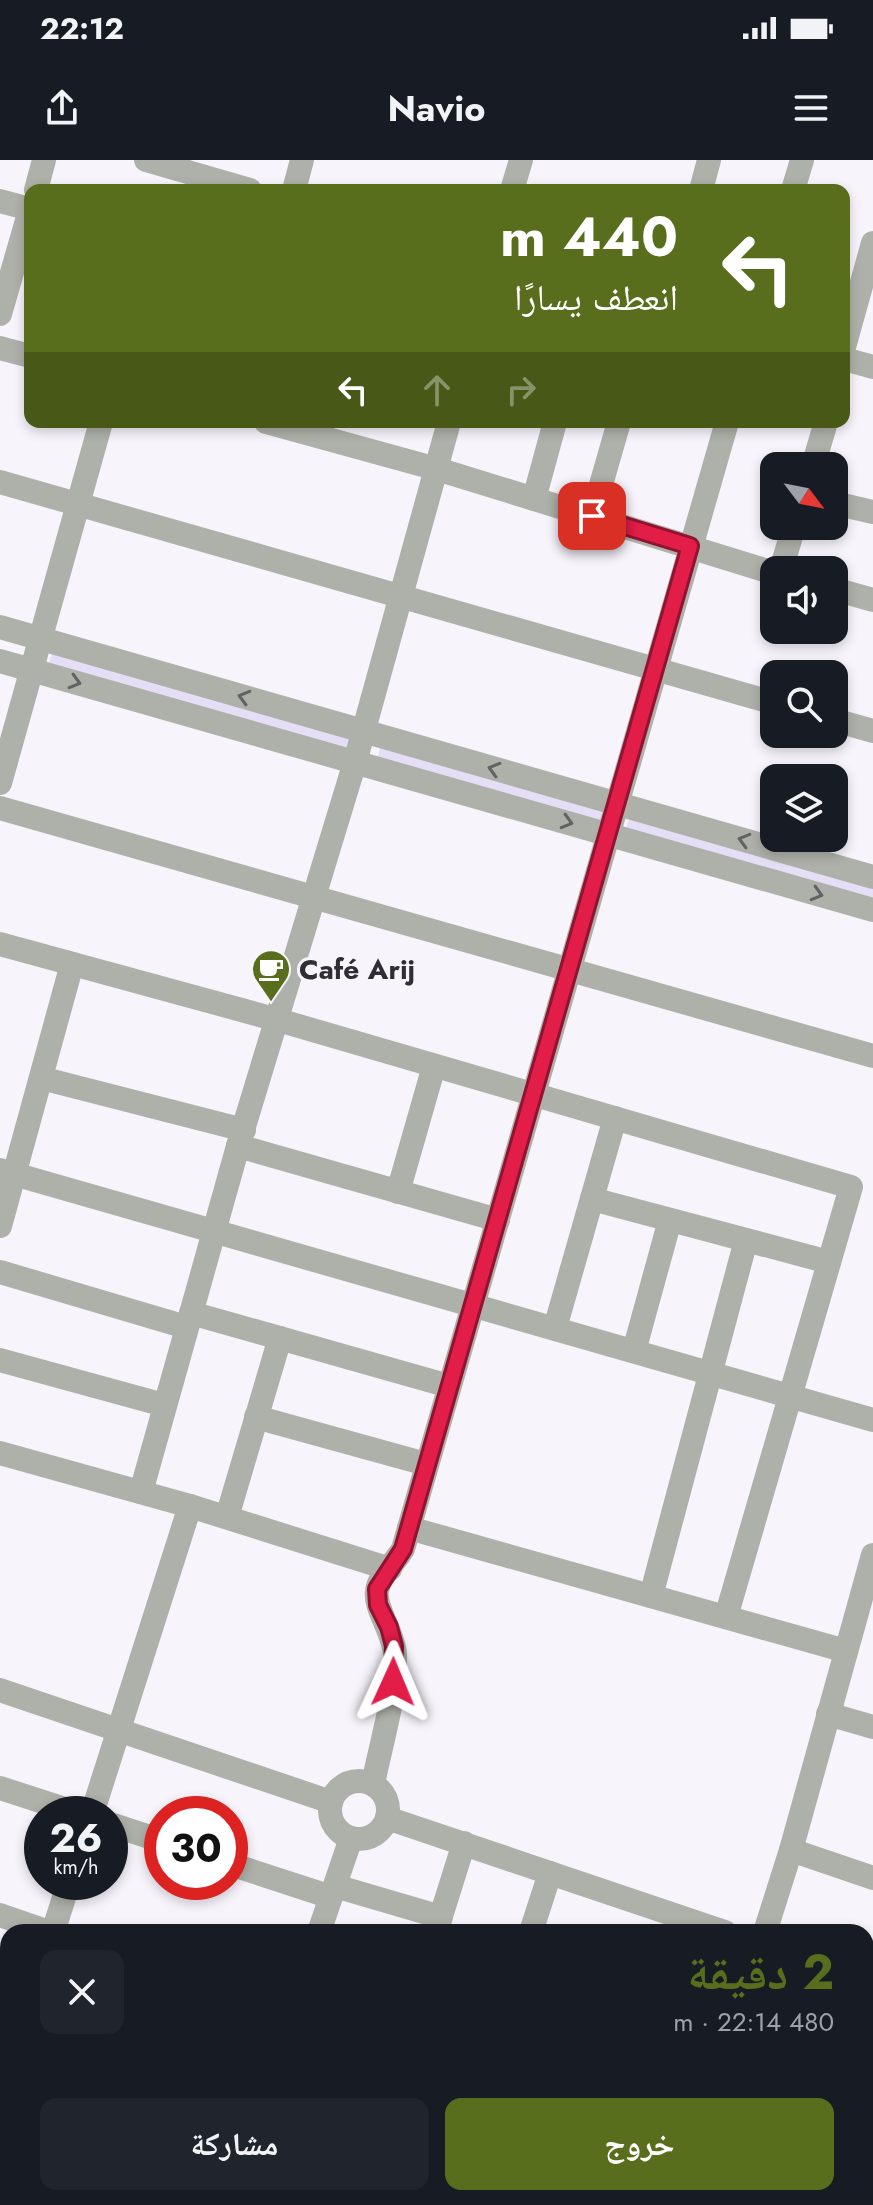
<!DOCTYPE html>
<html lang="ar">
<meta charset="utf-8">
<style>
body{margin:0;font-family:Jost,"Noto Naskh Arabic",sans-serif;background:#20242c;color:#f1f3f6;direction:rtl;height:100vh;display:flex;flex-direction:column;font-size:30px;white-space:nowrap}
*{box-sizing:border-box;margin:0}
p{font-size:26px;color:#9ea1a6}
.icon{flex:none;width:44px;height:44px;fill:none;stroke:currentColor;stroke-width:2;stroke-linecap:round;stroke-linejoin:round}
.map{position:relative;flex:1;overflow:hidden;direction:ltr}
.drawer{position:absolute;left:0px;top:1764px;width:874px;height:282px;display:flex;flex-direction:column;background:#171b24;border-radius:24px 24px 0 0;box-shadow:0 4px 12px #0003;direction:rtl}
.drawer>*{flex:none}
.guide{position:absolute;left:24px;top:24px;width:826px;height:244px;border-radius:16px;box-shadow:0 4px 12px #0003;direction:rtl;background:#596e1d;color:#fff;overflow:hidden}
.needle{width:52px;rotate:122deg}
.buttons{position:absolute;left:760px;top:292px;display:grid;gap:16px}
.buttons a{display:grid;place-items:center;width:88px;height:88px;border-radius:16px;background:#171b24;box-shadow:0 4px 12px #0003;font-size:40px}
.speed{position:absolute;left:24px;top:1636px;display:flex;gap:16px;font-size:40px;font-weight:700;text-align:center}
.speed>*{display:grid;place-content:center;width:104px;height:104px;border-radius:50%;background:#171b24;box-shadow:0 4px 12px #0003;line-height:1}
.speed small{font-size:20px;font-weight:400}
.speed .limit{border:12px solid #d22;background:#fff;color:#111}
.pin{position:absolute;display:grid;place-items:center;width:68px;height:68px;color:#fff;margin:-34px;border-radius:16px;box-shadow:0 4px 12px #0006}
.me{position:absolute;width:88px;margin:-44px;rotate:1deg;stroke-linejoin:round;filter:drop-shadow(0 0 6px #0008)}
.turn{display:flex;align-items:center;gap:28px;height:168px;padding:0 40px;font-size:36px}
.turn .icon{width:104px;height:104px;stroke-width:2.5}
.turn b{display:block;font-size:56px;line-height:68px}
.lanes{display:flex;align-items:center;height:76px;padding:0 40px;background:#0003;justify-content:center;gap:40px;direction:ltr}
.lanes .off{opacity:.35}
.round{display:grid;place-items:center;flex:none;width:84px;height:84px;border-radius:16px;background:#20242c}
.overview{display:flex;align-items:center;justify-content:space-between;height:136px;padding:0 40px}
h1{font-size:48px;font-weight:700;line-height:60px;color:#596e1d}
.cta{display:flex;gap:16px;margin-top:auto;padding:16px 40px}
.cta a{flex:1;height:92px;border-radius:16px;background:#596e1d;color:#fff;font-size:32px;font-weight:700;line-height:92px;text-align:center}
.cta a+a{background:#20242c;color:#f1f3f6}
.status{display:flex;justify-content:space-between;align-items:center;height:56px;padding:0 40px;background:#171b24;direction:ltr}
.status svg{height:22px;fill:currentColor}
header{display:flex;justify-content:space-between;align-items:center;height:104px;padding:0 40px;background:#171b24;font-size:36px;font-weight:700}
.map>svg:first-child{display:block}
</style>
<div class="status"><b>22:12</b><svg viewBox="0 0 49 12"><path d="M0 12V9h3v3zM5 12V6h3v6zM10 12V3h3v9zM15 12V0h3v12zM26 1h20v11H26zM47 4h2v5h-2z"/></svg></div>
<header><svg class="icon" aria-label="menu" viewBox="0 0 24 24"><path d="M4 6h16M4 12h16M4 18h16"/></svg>Navio<svg class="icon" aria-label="share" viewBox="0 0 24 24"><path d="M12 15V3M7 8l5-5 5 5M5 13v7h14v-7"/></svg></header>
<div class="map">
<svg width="873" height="2045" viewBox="0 0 873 2045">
<rect width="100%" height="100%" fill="#f7f4fc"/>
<g fill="#e6ddf7">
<polygon points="53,489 356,576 350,594 48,507"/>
<polygon points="381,584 604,647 600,662 377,600"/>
<polygon points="630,655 873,726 873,743 625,671"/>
</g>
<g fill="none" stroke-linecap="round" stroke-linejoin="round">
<g stroke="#aeb1a9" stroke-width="24">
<polyline points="146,0 250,30"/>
<polyline points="36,30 44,0"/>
<polyline points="294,30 302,0"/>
<polyline points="512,30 521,0"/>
<polyline points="701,30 709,0"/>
<polyline points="793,30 802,0"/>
<polyline points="0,41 30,49"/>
<polyline points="0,154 30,50"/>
<polyline points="844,187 873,83"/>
<polyline points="0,188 30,196"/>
<polyline points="844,199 873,207"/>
<polyline points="266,262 437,309 774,413"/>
<polyline points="813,306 826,262"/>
<polyline points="0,322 774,543"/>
<polyline points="534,339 555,262"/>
<polyline points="834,343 873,352"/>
<polyline points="592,356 619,262"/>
<polyline points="781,410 794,366"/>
<polyline points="834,429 873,440"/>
<polyline points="0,467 873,717"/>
<polyline points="0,501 873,750"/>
<polyline points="834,560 873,571"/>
<polyline points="0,623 101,262"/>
<polyline points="0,648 873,896"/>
<polyline points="0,784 278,860 851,1027 726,1457"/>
<polyline points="41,918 244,970"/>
<polyline points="238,986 498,1060"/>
<polyline points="0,1010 873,1260"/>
<polyline points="398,1032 434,906"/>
<polyline points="592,1039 829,1102"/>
<polyline points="0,1066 72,804"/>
<polyline points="0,1112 186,1167"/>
<polyline points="191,1153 449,1226"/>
<polyline points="555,1168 615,958"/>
<polyline points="634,1191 670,1060"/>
<polyline points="0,1200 164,1245"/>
<polyline points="256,1257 426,1304"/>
<polyline points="0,1293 190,1346 390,1409"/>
<polyline points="141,1332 238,986 355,602 449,262"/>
<polyline points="227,1357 280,1178"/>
<polyline points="409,1368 846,1491"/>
<polyline points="651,1436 746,1080"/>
<polyline points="0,1530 331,1642"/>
<polyline points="828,1554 873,1567"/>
<circle cx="359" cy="1650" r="29"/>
<path d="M373,1624C381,1583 396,1537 395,1495C394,1473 374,1448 377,1431C379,1415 395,1403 403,1389L727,262"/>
<polyline points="0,1628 80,1654"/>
<polyline points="92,1654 190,1346"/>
<polyline points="387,1658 725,1772"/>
<polyline points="110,1664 162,1681"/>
<polyline points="791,1690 873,1718"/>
<polyline points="230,1704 331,1737"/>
<polyline points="335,1726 441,1757"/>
<polyline points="0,1755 49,1772"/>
<polyline points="53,1772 69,1722"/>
<polyline points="319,1772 351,1678"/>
<polyline points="436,1772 464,1683"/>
<polyline points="531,1772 550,1713"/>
<polyline points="765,1772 791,1690 873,1395"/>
<polyline points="866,1819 873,1821"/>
<polyline points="0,1835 8,1838"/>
<polyline points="0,1928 8,1904"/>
<polyline points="10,2038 31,2045"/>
<polyline points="360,2038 380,2045"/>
<polyline points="832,2038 850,2045"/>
<polyline points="127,2045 129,2038"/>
<polyline points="227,2045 230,2038"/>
<polyline points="476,2045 479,2038"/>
<polyline points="671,2045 674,2038"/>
<polyline points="755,2045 757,2038"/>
</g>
</g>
<defs><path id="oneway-chevron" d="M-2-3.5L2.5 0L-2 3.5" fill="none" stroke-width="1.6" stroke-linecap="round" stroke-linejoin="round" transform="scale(2)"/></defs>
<g stroke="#626263">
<use href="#oneway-chevron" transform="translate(75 522) rotate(16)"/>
<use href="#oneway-chevron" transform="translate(244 537) rotate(-164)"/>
<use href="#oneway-chevron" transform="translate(494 609) rotate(-164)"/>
<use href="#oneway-chevron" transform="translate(567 662) rotate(16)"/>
<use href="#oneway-chevron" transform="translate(744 680) rotate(-164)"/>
<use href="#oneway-chevron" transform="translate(817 734) rotate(16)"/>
</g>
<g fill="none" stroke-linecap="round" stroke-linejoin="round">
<g stroke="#92132f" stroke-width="20">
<polyline id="route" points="393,1522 394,1486 389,1467 378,1445 377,1429 403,1389 690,386 592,356"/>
</g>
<use href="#route" stroke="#e11d48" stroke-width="14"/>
</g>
<defs>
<g id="cafe-pin" transform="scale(2)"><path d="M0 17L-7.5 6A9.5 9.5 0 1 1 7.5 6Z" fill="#596e1d" stroke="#f7f4fc"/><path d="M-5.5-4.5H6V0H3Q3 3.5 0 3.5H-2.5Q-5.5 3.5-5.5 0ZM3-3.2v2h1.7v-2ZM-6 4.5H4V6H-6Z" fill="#fff"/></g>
</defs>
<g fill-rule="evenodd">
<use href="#cafe-pin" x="271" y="809"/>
</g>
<g text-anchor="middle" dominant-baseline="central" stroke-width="6" stroke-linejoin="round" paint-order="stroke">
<g font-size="28" font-weight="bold" fill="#302d34" stroke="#f7f4fc" text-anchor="start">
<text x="299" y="809">Café Arij</text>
</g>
</g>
</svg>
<div class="buttons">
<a><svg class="needle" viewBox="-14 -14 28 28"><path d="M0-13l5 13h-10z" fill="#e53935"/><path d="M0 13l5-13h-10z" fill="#9ea1a6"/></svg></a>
<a><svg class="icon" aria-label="sound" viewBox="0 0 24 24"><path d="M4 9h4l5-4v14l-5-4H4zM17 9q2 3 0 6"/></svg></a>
<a><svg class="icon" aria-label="search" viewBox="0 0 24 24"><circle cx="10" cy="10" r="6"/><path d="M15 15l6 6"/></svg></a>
<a><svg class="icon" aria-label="layers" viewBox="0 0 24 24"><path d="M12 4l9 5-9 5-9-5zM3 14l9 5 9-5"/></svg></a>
</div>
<div class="speed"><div>26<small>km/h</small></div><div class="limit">30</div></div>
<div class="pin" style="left:592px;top:356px;background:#d93025"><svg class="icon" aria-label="arrive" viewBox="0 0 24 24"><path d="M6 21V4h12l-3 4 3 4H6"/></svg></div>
<svg class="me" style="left:393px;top:1522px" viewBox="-20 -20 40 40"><path d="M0-17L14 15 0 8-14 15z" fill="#e11d48" stroke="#fff" stroke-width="4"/></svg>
<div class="guide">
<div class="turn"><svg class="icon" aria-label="left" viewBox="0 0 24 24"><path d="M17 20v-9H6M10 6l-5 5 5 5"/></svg><div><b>440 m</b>انعطف يسارًا</div></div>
<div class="lanes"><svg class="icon" aria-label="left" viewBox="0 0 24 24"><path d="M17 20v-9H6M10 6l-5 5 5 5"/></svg><svg class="icon off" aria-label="ahead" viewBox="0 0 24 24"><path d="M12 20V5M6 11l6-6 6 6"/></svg><svg class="icon off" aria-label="right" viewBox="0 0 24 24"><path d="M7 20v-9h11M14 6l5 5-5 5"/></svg></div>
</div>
<section class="drawer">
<div class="overview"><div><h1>2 دقيقة</h1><p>480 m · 22:14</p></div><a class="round"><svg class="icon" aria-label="close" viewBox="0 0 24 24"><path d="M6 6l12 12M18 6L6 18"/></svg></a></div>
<div class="cta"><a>خروج</a><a>مشاركة</a></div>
</section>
</div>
